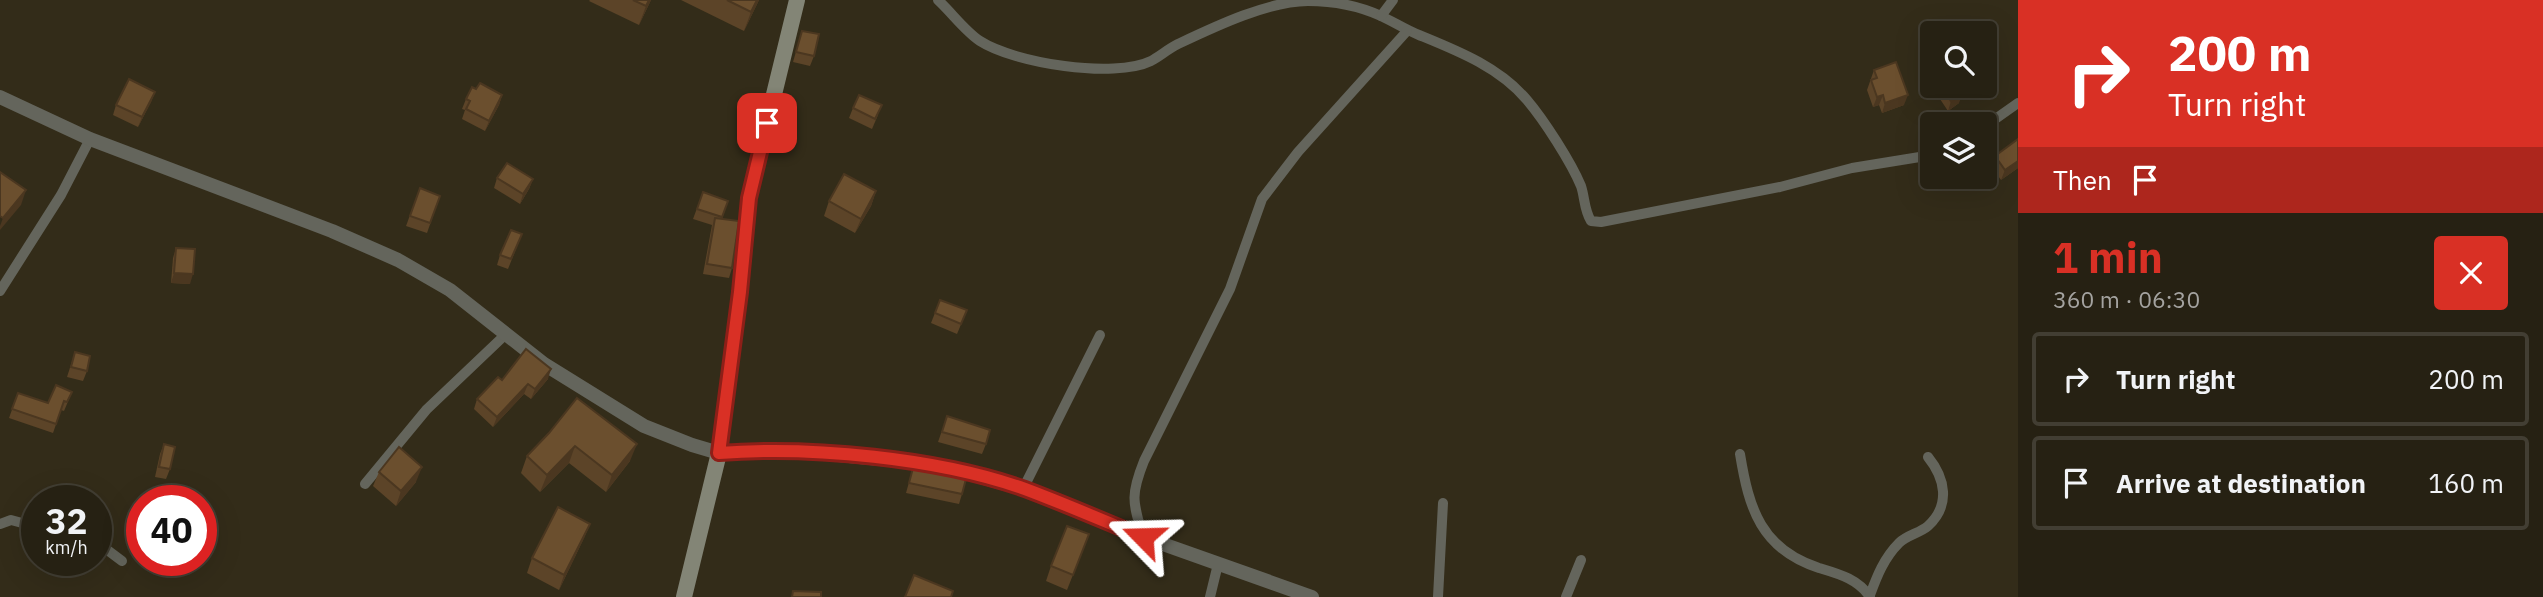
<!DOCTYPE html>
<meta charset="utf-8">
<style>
body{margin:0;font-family:"IBM Plex Sans",sans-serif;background:#2e291c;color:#f1f3f6;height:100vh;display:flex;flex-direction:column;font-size:26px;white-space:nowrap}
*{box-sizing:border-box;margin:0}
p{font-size:23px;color:#a4a3a0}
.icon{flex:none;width:38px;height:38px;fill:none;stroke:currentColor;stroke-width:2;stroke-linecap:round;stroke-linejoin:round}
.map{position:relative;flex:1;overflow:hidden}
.drawer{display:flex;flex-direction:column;background:#262113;width:525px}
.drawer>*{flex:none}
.hud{background:#d93025;color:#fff;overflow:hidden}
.tools{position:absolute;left:1920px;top:21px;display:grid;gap:14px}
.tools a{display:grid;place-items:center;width:77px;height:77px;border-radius:7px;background:#262113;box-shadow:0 7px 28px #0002,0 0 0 2px #423e33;font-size:35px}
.speed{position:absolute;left:21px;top:485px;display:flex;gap:14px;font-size:35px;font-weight:700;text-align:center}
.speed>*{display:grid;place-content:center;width:91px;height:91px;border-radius:50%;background:#262113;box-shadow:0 7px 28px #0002,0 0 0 2px #423e33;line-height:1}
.speed small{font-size:18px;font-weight:400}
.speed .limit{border:10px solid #d22;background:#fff;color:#111}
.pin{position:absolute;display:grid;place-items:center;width:60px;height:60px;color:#fff;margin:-30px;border-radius:14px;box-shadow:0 4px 10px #0006}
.me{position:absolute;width:77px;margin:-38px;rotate:292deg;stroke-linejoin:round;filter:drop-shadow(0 0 5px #0008)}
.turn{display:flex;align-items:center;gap:24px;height:147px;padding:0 35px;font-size:32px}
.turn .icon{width:91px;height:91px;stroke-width:2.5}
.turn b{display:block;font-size:49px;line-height:60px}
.then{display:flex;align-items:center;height:66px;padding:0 35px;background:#0003;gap:14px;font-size:26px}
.round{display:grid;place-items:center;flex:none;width:74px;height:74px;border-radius:7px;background:#2e291c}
.overview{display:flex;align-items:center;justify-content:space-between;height:119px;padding:0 35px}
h1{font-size:42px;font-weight:800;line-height:52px;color:#d93025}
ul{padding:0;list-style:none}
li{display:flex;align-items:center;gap:21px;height:94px;margin:0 14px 10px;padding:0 21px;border:4px solid #423e33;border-radius:7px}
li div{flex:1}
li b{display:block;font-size:26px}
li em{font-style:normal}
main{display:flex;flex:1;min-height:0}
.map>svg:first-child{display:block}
</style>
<main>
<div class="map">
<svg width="2018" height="597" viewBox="0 0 2018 597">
<rect width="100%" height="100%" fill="#332c19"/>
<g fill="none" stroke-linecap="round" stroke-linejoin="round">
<g stroke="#64655c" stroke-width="10">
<path d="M938,0C952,13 965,31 980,41C1014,63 1114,79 1151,61C1160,56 1168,49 1178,44C1214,27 1268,1 1308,1C1332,1 1359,6 1381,16C1394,22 1406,30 1419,35C1458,51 1499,67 1527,100C1544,120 1571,162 1581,186C1585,198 1584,210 1591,221L1601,222L1780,187L1852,168L1932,155"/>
<polyline points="1381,16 1393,0"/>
<polyline points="1984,127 2018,103"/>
<polyline points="0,291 61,195 90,139"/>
<path d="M1740,454C1749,509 1761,549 1819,568C1839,574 1858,579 1870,597"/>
<polyline points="365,484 427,409 507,333"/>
<polyline points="1023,489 1100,335"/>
<polyline points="0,524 11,520 37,527"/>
<path d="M1143,537C1133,502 1130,496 1144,461L1230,289L1262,199L1298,152L1407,31"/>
<polyline points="96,545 102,546 122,561"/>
<path d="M1870,595C1877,576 1884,558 1899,543C1907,535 1920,533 1928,526C1951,505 1945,478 1928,457"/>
<polyline points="1210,597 1218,564"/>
<polyline points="1438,597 1443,503"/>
<polyline points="1566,597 1581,560"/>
</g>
<polyline stroke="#64655c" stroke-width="14" points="0,97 90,139 332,231 398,260 450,290 544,364 644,426 692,445 719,453 783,451 828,454 901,461 959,471 1023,489 1143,537 1312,597"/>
<polyline stroke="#838576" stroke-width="16" points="684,597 719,453 740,292 749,197 797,0"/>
</g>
<g fill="#5c4428">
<polygon points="590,0 651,0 639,25 589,1"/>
<polygon points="681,0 759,0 744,31"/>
<polygon points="802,31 814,56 810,66 793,62"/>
<polygon points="1932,62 1932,86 1958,86 1959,103 1948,111 1924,75 1927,65"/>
<polygon points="1874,70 1904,105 1882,113 1879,105 1873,107 1867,90"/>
<polygon points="476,89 502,95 499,105 485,131 462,119 465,110 462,109 466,99"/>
<polygon points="155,92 151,102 138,127 113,115 116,105"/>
<polygon points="853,108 878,115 872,129 849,118"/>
<polygon points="2018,139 2018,168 2001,180 1991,166 1995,156"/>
<polygon points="497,178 533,179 529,189 520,204 494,188"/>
<polygon points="420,188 440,196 427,233 406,226"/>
<polygon points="876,191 871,206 855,233 824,216 829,201"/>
<polygon points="703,192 728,201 722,219 732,268 729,278 703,274 712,225 693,219"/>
<polygon points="522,234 508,269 497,265 500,255"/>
<polygon points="176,248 190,284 171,283 173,258"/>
<polygon points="940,300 967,310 957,334 931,323"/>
<polygon points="75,352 87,371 83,381 67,377"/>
<polygon points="548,379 531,399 524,394 493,427 474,409 477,399 502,380"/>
<polygon points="72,392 64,411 61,410 53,433 9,418 18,393 48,403"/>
<polygon points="947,416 986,444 982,454 938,442"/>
<polygon points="549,433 630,461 606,492 569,463 540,492 521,473 527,456"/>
<polygon points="164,444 170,469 166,479 155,477 160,454"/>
<polygon points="913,468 962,494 959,504 906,493"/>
<polygon points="379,472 416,482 396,506 373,486"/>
<polygon points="590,524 584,538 559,590 527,573 532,558"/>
<polygon points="1089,534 1067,590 1046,581 1051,566"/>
</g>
<g fill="#4b3720">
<polygon points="649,0 651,0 639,25 646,6"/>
<polygon points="757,0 759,0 744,31 751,12"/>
<polygon points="155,92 151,102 138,127 142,117"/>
<polygon points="1963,93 1959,103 1948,111 1951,101"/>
<polygon points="502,95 499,105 485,131 489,121"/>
<polygon points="1883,95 1879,105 1873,107 1877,97"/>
<polygon points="1908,95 1904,105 1882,113 1885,103"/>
<polygon points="2018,161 2018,168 2001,180 2005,170"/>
<polygon points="533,179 529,189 520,204 523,194"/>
<polygon points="26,190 21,205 0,230 0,226 3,218"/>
<polygon points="876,191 871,206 855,233 861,219"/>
<polygon points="174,273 193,274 190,284 171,283"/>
<polygon points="551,369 548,379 531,399 535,389"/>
<polygon points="528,384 524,394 493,427 497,417"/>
<polygon points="637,444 630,461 606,492 612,475"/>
<polygon points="575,446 569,463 540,492 547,475"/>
<polygon points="422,467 416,482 396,506 401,491"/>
<polygon points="590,524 584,538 559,590 564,575"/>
</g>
<g fill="#6b4f2e" stroke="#4b3720" stroke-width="2">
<polygon points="633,0 649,0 646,6"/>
<polygon points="727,0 757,0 751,12"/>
<polygon points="802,31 819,34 814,56 796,52"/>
<polygon points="1896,62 1908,95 1885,103 1883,95 1877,97 1871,80 1877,78 1874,70"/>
<polygon points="1932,62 1932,72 1927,65"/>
<polygon points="129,79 155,92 142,117 116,105"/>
<polygon points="480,83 502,95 489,121 466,109 470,101 466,99 472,87 476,89"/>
<polygon points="1941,86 1958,86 1963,93 1951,101"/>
<polygon points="859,95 882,105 875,119 853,108"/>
<polygon points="2018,139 2018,161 2005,170 1995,156"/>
<polygon points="507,163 533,179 523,194 497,178"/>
<polygon points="0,172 26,190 3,218 0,216"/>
<polygon points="844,174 876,191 861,219 829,201"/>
<polygon points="420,188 440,196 430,223 410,216"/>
<polygon points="703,192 728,201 722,217 697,209"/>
<polygon points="715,218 739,221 732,268 707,264"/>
<polygon points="511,230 522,234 511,259 500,255"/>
<polygon points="176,248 195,249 193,274 174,273"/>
<polygon points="940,300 967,310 961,324 935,313"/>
<polygon points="526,349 551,369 535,389 528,384 497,417 477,399 498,377 502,380"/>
<polygon points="75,352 90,356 87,371 71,367"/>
<polygon points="56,385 72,392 67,402 64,401 56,424 12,409 18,393 48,403"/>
<polygon points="577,398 637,444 612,475 575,446 547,475 527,456 549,433"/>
<polygon points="947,416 990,430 986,444 942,432"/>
<polygon points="164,444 175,447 170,469 159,467"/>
<polygon points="399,447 422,467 401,491 379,472"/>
<polygon points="913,468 966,479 962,494 909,483"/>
<polygon points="558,507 590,524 564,575 532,558"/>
<polygon points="1067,526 1089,534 1073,575 1051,566"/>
<polygon points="914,575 953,591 951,597 905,597"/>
<polygon points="793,591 821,592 821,597 792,597"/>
</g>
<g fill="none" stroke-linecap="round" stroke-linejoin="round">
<g stroke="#8d1f18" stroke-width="18">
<path id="route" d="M767,123L749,198L740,292L719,453C811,446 938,458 1025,489C1065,504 1104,521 1143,537"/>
</g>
<use href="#route" stroke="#d93025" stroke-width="12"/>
</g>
</svg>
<div class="tools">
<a><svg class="icon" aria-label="search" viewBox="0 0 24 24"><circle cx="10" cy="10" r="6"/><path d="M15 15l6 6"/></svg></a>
<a><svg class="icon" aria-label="layers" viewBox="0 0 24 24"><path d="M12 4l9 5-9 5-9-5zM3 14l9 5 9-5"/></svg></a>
</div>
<div class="speed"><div>32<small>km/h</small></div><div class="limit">40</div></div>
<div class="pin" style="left:767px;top:123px;background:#d93025"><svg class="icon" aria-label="arrive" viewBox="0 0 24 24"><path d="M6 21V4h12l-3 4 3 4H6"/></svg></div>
<svg class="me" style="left:1143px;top:537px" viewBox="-20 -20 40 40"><path d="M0-17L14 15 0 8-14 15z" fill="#d93025" stroke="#fff" stroke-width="4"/></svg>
</div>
<section class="drawer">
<div class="hud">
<div class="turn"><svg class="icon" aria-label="right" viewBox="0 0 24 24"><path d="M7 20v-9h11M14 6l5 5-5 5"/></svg><div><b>200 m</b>Turn right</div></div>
<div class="then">Then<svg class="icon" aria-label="arrive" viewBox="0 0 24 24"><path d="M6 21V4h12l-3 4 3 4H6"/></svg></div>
</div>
<div class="overview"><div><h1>1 min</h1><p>360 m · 06:30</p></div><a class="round" style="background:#d93025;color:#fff"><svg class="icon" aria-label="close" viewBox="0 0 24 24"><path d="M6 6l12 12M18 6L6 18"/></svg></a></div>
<ul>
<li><svg class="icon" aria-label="right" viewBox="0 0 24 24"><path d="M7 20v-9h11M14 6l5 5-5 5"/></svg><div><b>Turn right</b></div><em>200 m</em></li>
<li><svg class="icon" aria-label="arrive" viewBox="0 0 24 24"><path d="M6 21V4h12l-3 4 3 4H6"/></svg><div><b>Arrive at destination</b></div><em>160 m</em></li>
</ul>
</section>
</main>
